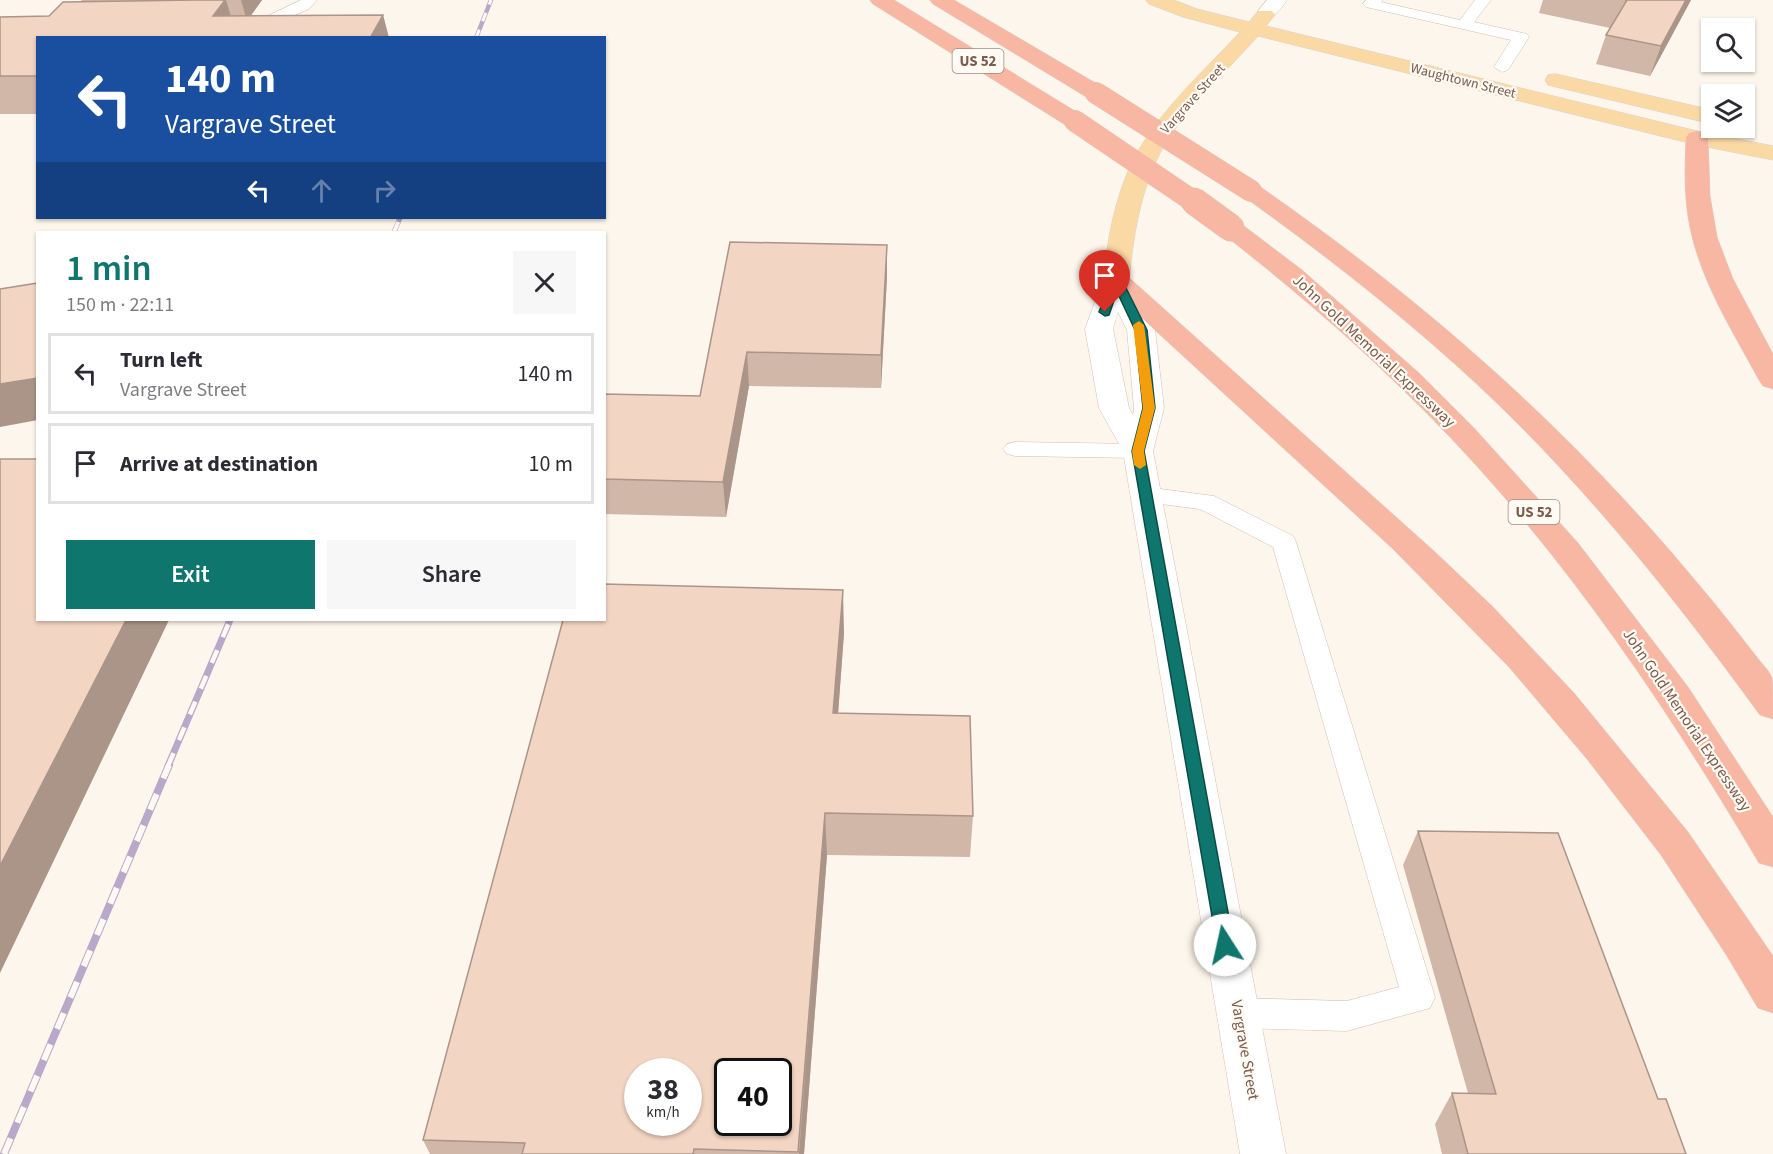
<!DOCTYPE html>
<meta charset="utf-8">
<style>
body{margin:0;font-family:"Source Sans 3",sans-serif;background:#f7f7f7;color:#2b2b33;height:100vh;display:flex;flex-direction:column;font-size:22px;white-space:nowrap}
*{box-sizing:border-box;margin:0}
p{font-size:20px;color:#7c7c81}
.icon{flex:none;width:33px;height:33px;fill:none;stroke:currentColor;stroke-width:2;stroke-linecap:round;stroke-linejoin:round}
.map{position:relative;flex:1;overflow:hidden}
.sheet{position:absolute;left:36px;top:231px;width:570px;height:390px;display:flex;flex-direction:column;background:#fff;border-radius:0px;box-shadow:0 2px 4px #0004}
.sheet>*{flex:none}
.top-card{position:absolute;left:36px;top:36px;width:570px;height:183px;border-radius:0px;box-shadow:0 2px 4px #0004;background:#1a4fa0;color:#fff;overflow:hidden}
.fabs{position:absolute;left:1701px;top:18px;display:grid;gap:12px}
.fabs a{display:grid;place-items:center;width:54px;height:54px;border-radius:0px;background:#fff;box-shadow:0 2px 4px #0004;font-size:30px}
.speed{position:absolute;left:624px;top:1058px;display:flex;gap:12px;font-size:30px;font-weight:700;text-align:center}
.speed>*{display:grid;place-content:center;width:78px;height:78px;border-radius:50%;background:#fff;box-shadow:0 2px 4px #0004;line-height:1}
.speed small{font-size:15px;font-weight:400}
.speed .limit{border:3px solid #111;border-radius:9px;background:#fff;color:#111}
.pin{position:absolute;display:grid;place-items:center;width:51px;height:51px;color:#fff;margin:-62px -26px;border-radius:50% 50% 50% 0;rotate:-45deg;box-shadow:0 0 6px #0007}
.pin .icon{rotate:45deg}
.me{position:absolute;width:66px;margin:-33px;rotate:350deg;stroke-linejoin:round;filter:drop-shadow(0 0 4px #0008)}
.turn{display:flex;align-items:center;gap:21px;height:126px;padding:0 30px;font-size:27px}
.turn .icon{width:78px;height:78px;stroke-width:2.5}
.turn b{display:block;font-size:42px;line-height:51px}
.lanes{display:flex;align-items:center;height:57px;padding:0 30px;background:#0003;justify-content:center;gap:30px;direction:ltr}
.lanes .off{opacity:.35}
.round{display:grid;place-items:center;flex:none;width:63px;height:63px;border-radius:0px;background:#f7f7f7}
.head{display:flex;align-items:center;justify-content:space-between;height:102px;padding:0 30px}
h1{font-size:36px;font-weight:600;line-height:45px;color:#0f766e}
.primary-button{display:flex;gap:12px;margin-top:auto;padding:12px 30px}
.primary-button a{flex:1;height:69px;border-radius:0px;background:#0f766e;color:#fff;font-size:24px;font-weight:600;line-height:69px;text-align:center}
.primary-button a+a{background:#f7f7f7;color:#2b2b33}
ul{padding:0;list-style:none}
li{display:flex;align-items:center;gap:18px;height:81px;margin:0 12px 9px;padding:0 18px;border:3px solid #e1e1e2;border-radius:0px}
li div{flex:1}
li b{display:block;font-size:22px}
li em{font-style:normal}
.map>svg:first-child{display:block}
</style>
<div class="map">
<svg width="1773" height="1154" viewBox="0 0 1773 1154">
<rect width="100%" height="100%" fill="#fdf6ec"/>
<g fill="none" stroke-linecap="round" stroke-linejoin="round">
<g stroke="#d1beb0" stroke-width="1">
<g id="lane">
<polygon points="301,0 317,0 309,9 259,31 254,33 246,28 249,25"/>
<polygon points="1366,0 1383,0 1381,2 1460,20 1475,0 1491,0 1474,22 1527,34 1529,37 1508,70 1502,72 1494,67 1511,40 1366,7 1363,4"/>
<polygon points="1015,442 1138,444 1146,446 1150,451 1146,456 1138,458 1015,456 1007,454 1003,449 1007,444"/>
<polygon points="1145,487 1214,496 1293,536 1296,542 1435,997 1430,1008 1347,1031 1238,1028 1226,1024 1221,1013 1226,1002 1238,998 1347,1001 1399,987 1273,547 1200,509 1137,501 1133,495 1137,489"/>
</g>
</g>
<g stroke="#d6c0b0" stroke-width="1">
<g id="secondary">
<path d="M1267,0H1287C1279,11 1275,19 1261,15L1258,11Z"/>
<path d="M1116,272L1125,274L1129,280L1155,330L1164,408L1153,451L1286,1154H1240L1123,451L1099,408L1085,329L1103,280L1107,274ZM1118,312L1127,330L1134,408L1133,415L1129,408L1113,329Z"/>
</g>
</g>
<g stroke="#dad1cd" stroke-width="1">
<g id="primary">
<path d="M1146,0H1174L1197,9L1249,22L1258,11H1272L1275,15L1266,26L1697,131L1773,146V160L1697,145L1258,36C1229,69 1195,99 1170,136C1142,179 1134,230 1129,280L1125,286L1116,288L1107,286L1103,280C1108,236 1116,190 1138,151C1165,105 1205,70 1240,32L1183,17L1149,4Z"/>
<polygon points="1556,74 1712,110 1712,124 1548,85 1545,80 1548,75"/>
</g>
</g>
<g stroke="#dad1cd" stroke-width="1">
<g id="highway">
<polygon points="870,0 894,0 1083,116 1086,121 1083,126 1075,128 1067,126 873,4"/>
<polygon points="930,0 954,0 1104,88 1107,93 1104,98 1096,99 1088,98 933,4"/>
<path d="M1697,131L1705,133L1708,138L1710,196L1717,237L1733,279L1773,354V389L1763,386L1759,380C1731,328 1697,276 1688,216C1684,190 1685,164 1686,138L1689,133Z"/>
<path d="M1251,184L1259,186C1426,302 1569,428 1699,585C1719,608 1737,632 1756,656C1761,663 1769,670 1772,678C1773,688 1773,707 1773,719L1760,715C1669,590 1572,469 1456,365C1388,304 1317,249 1243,196L1239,191L1243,186Z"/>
<path d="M1231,221L1240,223L1302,270L1419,373L1474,428L1578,543L1688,687L1773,817V867L1759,863C1657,690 1543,523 1397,384C1342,330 1283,281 1222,233L1219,228L1222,223Z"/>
<polygon points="1116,272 1125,274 1435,552 1492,606 1574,693 1688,832 1773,956 1773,1013 1758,1008 1727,956 1661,855 1587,759 1509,667 1393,549 1107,286 1103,280 1107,274"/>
</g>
</g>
<use href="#lane" fill="#fff" fill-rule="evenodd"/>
<use href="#secondary" fill="#fff" fill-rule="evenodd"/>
<use href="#primary" fill="#fbd9a5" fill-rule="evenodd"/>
<use href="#highway" fill="#f7b7a3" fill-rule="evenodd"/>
<g stroke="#b9a8c9" stroke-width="4.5">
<polyline id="rail-far3" points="476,38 491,0"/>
</g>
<g stroke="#b9a8c9" stroke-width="5">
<polyline id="rail-far2" points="394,232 400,218"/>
</g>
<g stroke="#b9a8c9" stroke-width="7">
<polyline id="rail-far1" points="168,766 230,620"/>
</g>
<g stroke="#b9a8c9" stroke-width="8">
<polyline id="rail" points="4,1154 169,765"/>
</g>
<use href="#rail-far3" stroke="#fffaf3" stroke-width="3" stroke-dasharray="9" stroke-linecap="butt"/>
<use href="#rail-far2" stroke="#fffaf3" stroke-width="4" stroke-dasharray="11" stroke-linecap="butt"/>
<use href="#rail-far1" stroke="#fffaf3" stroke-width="4.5" stroke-dasharray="14" stroke-linecap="butt"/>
<use href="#rail" stroke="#fffaf3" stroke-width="6" stroke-dasharray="17" stroke-linecap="butt"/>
<g stroke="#dad1cd" stroke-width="22" stroke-linecap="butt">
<g id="highway-bridge-far1">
<polyline points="1096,93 1251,191"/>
<polyline points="1075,121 1196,203"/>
</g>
</g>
<g stroke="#dad1cd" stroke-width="28" stroke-linecap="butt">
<polyline id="highway-bridge" points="1194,201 1231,228"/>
</g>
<use href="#highway-bridge-far1" stroke="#f7b7a3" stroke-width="22"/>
<use href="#highway-bridge" stroke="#f7b7a3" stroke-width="27"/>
</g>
<g fill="#d1b7a8">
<polygon points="81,0 262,0 251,15 383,15 389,38 38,38 38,114 0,114 0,17 49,16 82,2"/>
<polygon points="1543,0 1691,0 1650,76 1596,64 1606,35 1610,28 1539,13"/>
<polygon points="730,242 887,245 887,277 881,388 749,386 726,517 604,514 604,394 700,396"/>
<polygon points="844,633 838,713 973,816 970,857 827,855 804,1154 430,1154 423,1140"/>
<polygon points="1418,831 1658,1099 1686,1154 1442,1154 1435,1124 1452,1093 1468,1093 1403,865"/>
</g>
<g fill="#aa9588">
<polygon points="226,0 237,36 213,16"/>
<polygon points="241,0 262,0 247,21"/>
<polygon points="1686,0 1691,0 1650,76 1661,46"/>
<polygon points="383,15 389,38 370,38"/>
<polygon points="887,245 887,277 881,388 881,355"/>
<polygon points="747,352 749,386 726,517 723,482"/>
<polygon points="38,378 38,420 0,427 0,384"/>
<polygon points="843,590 844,633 835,756 833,713"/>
<polygon points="126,620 169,620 0,973 0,866"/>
<polygon points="825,813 827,855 804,1154 799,1154"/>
</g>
<g fill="#f3d5c3" stroke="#aa9588" stroke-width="1.5" fill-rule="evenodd">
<polygon points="195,0 225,0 213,16 383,15 370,38 38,38 38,76 0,76 0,17 49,16 63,2"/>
<polygon points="1625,0 1686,0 1661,46 1606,35 1627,0"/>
<polygon points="730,242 887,245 881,355 747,352 723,482 604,479 604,394 700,396"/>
<polygon points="38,283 38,378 0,384 0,289"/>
<polygon points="0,459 38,459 38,620 126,620 0,866"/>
<path d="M604,584L843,590L833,713L970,716L973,816L825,813L798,1152L694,1149L693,1154H522L525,1143L423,1140L563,620H604ZM638,1071H688V1122H638ZM728,1071H778V1122H728Z"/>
<polygon points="1418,831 1558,833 1658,1099 1666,1099 1686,1154 1468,1154 1452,1093 1496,1094"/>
</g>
<polygon fill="#0f766e" stroke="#0a4d48" stroke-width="1.5" points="1116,276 1122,280 1147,330 1155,408 1144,451 1234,945 1231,950 1225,952 1219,950 1217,945 1132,451 1143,408 1135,330 1117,292 1109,315 1105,316 1099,312 1111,280"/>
<polygon fill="#f59e0b" points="1139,321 1144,325 1155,408 1144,451 1146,465 1140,469 1134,465 1132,451 1143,408 1133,325"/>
<g text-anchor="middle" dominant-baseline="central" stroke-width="4.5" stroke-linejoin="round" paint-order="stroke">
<g font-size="14" fill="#7a5c4d" stroke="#fffaf3">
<text transform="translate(1463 81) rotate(14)">Waughtown Street</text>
<text transform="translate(1193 99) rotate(-48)">Vargrave Street</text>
</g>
<g fill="#fffaf3" stroke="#a28b7f" stroke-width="1.5">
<rect x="952.5" y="49" width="51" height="24" rx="4.5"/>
<rect x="1508.5" y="500" width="51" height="24" rx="4.5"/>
</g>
<g font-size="15" font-weight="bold" fill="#7a5c4d">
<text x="978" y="61">US 52</text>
<text x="1534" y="512">US 52</text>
</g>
<g font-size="16" fill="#7a5c4d" stroke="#fffaf3">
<text transform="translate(1374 351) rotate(43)">John Gold Memorial Expressway</text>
<text transform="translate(1687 720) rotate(56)">John Gold Memorial Expressway</text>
<text transform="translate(1245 1050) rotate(80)">Vargrave Street</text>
</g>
</g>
</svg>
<div class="fabs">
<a><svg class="icon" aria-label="search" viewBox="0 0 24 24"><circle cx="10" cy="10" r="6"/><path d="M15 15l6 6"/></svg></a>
<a><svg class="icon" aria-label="layers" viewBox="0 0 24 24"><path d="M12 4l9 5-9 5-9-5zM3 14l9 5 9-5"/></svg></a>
</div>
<div class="speed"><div>38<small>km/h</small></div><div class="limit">40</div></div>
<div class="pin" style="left:1105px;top:312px;background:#d93025"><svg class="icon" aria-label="arrive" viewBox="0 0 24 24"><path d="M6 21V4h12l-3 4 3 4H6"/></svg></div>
<svg class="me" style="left:1225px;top:945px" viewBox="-20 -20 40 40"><circle r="19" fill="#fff"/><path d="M0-13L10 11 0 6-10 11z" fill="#0f766e"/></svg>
<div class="top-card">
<div class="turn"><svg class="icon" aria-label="left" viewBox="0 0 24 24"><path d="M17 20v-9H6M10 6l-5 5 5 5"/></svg><div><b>140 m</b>Vargrave Street</div></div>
<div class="lanes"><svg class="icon" aria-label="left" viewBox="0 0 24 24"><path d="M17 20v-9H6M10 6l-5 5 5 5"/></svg><svg class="icon off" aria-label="ahead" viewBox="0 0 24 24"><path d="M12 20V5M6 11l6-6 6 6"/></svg><svg class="icon off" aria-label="right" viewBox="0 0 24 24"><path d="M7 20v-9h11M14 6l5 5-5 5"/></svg></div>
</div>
<section class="sheet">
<div class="head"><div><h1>1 min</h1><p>150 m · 22:11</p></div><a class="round"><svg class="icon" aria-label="close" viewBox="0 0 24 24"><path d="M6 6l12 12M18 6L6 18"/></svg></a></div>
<ul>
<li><svg class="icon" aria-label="left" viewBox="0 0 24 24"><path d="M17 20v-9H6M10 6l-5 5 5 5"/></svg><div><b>Turn left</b><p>Vargrave Street</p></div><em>140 m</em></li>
<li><svg class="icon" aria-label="arrive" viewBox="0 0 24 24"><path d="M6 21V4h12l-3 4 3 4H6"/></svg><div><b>Arrive at destination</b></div><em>10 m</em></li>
</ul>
<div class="primary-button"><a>Exit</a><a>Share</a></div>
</section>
</div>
